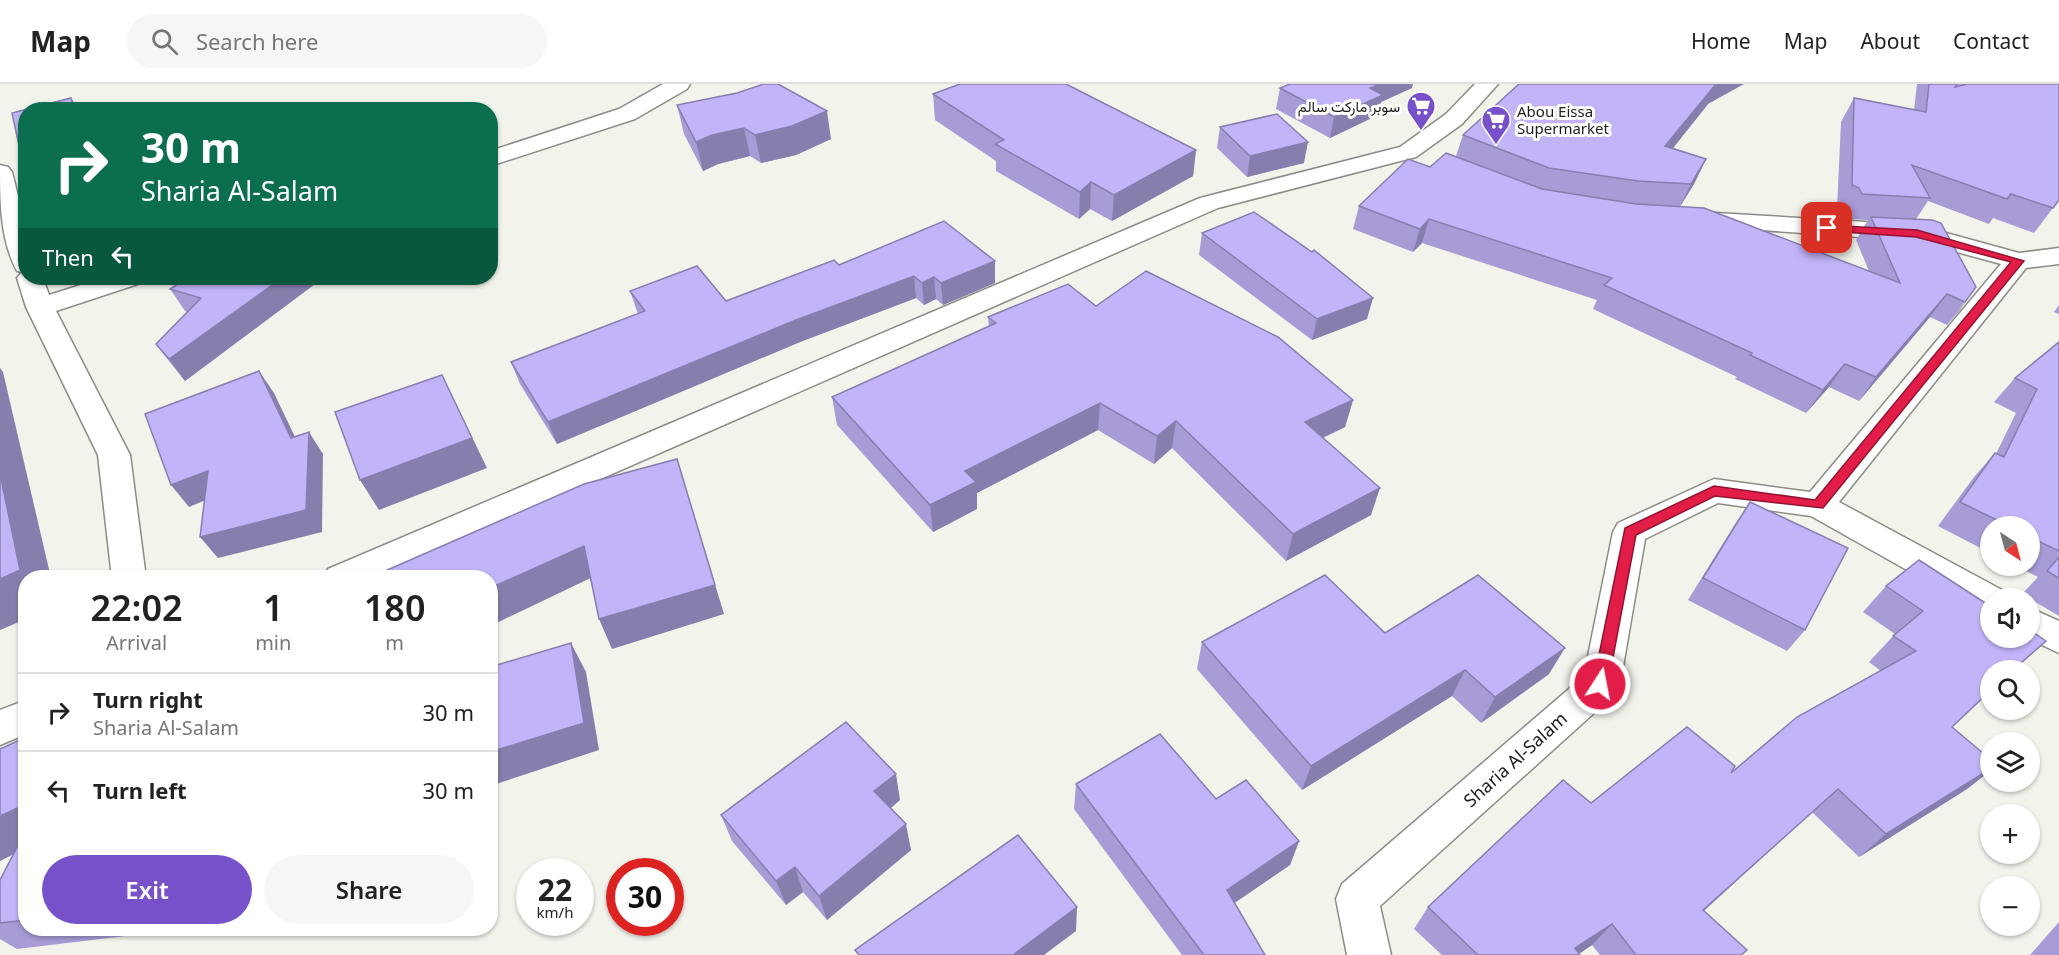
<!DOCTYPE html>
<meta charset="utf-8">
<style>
body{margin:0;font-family:"Noto Sans",Vazirmatn,sans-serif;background:#f6f6f6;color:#222;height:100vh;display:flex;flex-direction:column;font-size:22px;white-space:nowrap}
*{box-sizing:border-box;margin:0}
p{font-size:20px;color:#767676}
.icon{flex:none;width:33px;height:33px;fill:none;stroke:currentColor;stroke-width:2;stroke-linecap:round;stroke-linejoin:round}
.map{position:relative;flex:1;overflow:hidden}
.sheet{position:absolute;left:18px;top:486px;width:480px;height:366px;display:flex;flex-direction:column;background:#fff;border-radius:24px;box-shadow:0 2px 4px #0004}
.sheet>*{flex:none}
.guide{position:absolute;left:18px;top:18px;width:480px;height:183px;border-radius:24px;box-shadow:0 2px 4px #0004;background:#0b6e4f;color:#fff;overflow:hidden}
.needle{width:39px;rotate:144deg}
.controls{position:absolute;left:1980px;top:432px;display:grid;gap:12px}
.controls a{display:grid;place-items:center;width:60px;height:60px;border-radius:50%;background:#fff;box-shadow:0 2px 4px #0004;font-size:30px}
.speed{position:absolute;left:516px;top:774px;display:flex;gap:12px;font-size:30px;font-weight:700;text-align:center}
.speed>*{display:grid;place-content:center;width:78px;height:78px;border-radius:50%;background:#fff;box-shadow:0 2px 4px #0004;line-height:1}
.speed small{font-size:15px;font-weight:400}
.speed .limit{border:9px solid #d22;background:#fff;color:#111}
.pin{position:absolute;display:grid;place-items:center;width:51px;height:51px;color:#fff;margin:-26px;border-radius:12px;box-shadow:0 3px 9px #0006}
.me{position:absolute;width:66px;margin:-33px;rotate:11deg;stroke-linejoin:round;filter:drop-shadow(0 0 4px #0008)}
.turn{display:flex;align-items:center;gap:21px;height:126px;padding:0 24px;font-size:27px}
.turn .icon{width:78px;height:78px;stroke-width:2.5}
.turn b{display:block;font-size:42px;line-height:51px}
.then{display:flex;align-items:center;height:57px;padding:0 24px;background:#0003;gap:12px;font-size:22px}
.eta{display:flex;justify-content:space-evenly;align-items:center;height:102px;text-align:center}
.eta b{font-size:36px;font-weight:600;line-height:42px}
.action{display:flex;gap:12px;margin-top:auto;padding:12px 24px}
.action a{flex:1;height:69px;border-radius:36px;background:#7751ca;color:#fff;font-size:24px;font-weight:600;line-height:69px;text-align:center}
.action a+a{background:#f6f6f6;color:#222}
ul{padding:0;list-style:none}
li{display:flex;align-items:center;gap:18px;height:78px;padding:0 24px;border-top:2px solid #e0e0e0}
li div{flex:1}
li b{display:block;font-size:22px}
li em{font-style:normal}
header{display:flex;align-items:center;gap:36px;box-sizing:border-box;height:84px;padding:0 30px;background:#fff;border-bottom:2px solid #e0e0e0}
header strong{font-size:28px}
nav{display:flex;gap:33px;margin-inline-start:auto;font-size:21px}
.search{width:420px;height:54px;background:#f6f6f6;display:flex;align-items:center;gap:15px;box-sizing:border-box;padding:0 21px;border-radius:33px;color:#767676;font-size:22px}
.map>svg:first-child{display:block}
</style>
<header>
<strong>Map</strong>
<div class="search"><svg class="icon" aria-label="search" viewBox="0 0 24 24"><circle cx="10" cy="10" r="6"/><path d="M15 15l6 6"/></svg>Search here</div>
<nav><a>Home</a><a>Map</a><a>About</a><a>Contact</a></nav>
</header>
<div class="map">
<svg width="2059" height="871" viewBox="0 0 2059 871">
<rect width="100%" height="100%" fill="#f2f3eb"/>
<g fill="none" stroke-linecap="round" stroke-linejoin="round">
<g stroke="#8c8c85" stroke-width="3">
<g id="minor">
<polygon points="663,0 690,0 687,5 635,35 490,82 490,67 619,25"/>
<polygon points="1475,0 1498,0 1462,40 1416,73 1218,124 375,494 323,494 328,485 1200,114 1400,63 1446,30"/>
<path d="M0,81L8,83L12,88L26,144V194H43L49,211L103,194H142L138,200L56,227L130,371L146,494H112L98,371L26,223L17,194L22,188L17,187C0,156 0,116 0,81Z"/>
<polygon points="1699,128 1917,141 2019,169 2059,164 2059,180 2026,184 1839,418 2002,506 2007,514 1990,514 1990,530 1978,526 1811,432 1718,419 1645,455 1620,600 1614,611 1380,822 1391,871 1347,871 1336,815 1342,800 1584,592 1613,448 1618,439 1714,395 1810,408 2001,180 1916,157 1690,141 1686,136 1690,131"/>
<polygon points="2030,524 2059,537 2059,569 2027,554 2030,554"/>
<polygon points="26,616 26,650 0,661 0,626"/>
</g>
</g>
<use href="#minor" fill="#fff" fill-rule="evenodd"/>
</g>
<g fill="#a89bd6">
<polygon points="1917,0 2059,0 2059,116 2034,149 1993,134 1989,140 1928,117 1916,135 1976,203 1947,241 1930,233 1859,317 1829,303 1806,329 1735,295 1737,293 1593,225 1597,216 1422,159 1413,168 1353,145 1359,122 1430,83 1456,72 1463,51 1708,20 1673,64 1706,75 1694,100 1680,122 1869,187 1856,156 1868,136 1847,135 1844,128 1837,125 1841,38 1854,14 1914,26"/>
<polygon points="1073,3 1196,66 1193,92 1112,137 1090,125 1079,135 996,87 996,77 935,36 933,10"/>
<polygon points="1280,4 1412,4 1381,18 1378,31 1330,54 1276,25"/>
<polygon points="677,21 831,55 796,71 761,79 750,72 718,80 703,87 684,50"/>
<polygon points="1220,43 1304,79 1247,93 1217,64"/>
<polygon points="1202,149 1367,235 1312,256 1199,171"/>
<polygon points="995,177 995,199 943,221 936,215 924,221 916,214 800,258 557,360 520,300 511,278 638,230 630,207 726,217 839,181"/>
<polygon points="319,197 185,297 172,281 156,260 187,228 185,227 170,205"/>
<polygon points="2059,221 2059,230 2054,228"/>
<polygon points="1096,222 1353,316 1345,343 1323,354 1371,431 1286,477 1172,364 1154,380 1098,346 977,409 977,425 933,448 837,341 832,313 989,243 988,233"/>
<polygon points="2059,258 2059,532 2022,510 2038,493 2016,482 2030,482 2030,442 1990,442 1990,469 1938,442 1974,393 1995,369 1996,370 2016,329 1994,318 2015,294"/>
<polygon points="1750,418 1805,546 1787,567 1688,516 1735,440"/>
<polygon points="1919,476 1952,643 1990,675 1990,687 1967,705 1859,773 1812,728 1704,827 1741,871 1600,871 1592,861 1579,870 1580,871 1442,871 1414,845 1428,823 1591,719 1731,689 1881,587 1869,578 1895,550 1863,528 1886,502"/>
<polygon points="1385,549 1549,590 1481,639 1452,612 1302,706 1197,585 1202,558"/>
<polygon points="26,653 26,844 192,844 17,865 0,855 0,796 13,770 0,777 0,665"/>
<polygon points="1076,700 1216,715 1299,757 1290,781 1234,819 1265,871 1182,871 1074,725"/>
<polygon points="900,716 891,724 911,766 827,836 803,808 786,821 732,757 721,731"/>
<polygon points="2059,838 2059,871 2030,871"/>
</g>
<g fill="#887eae">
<polygon points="1380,0 1413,0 1412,4 1381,18 1378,31 1330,54 1334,33 1370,4"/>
<polygon points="1716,0 1744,0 1708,20 1654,88 1665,62"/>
<polygon points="71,14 79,26 75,26"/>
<polygon points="827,27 831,55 796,71 761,79 755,51"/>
<polygon points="744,44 750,72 718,80 703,87 696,58 712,51"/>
<polygon points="1308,58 1304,79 1247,93 1250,72"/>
<polygon points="1196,66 1193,92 1112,137 1114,111"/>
<polygon points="1706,75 1694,100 1678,126 1691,100"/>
<polygon points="1091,98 1090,125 1079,135 1080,108"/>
<polygon points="1429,135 1422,159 1413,168 1420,145"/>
<polygon points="995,177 995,199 943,221 941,199"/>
<polygon points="914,192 916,214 800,258 557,360 548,338 796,236"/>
<polygon points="934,193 936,215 924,221 922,199"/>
<polygon points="282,194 317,194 319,197 185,297 169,275"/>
<polygon points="1976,203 1959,227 1947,241 1965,218"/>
<polygon points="1947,210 1930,233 1859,317 1876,293"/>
<polygon points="1373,214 1367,235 1312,256 1317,235"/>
<polygon points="1845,280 1829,303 1806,329 1823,306"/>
<polygon points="0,284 3,288 51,494 26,494 26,535 0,546"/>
<polygon points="259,287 274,309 306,376 291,354"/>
<polygon points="442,291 487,384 379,426 360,396"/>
<polygon points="1353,316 1345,343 1298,365 1305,338"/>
<polygon points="1100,319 1098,346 977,409 977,425 933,448 930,421 965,387"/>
<polygon points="1176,337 1172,364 1154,380 1157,352"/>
<polygon points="309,348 323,370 322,448 218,474 200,453"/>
<polygon points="677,375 724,530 612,565 599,535"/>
<polygon points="208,387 225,408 189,423 171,401"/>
<polygon points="1380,404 1371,431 1286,477 1293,450"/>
<polygon points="584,462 597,491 490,542 490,504"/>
<polygon points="571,559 586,588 599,666 490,702 490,668"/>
<polygon points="1565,564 1549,590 1481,639 1495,613"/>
<polygon points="1465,586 1452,612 1302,706 1311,682"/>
<polygon points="1990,685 1990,687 1967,705 1859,773 1886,750"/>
<polygon points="896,690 900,716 880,733 874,707"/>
<polygon points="1838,705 1812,728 1680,848 1703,826"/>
<polygon points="26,720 26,764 0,777 0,732"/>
<polygon points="906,740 911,766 827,836 819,812"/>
<polygon points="1299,757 1290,781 1220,829 1227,806"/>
<polygon points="795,783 803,808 786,821 776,797"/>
<polygon points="1077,823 1076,847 1044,871 1013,871"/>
<polygon points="1612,840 1592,861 1577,871 1575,864"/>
</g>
<g fill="#c3b4f9" stroke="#887eae" stroke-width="1.5">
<polygon points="764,0 778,0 827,27 792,42 755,51 744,44 712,51 696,58 677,21 737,9"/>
<polygon points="960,0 1066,0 1196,66 1114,111 1091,98 1080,108 995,60 1004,56 933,10"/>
<polygon points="1290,0 1380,0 1370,4 1383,11 1334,33 1280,4"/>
<polygon points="1519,0 1716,0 1665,62 1706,75 1691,100 1638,97 1549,84 1463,51"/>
<polygon points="1929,0 1957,0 1955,3 1967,0 2059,0 2059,116 2053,124 2011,110 2007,115 1912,81 1930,114 1862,110 1859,104 1852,101 1854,14 1926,28"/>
<polygon points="71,14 75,26 26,26 26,94 12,29"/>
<polygon points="1277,30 1308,58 1250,72 1220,43"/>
<polygon points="1446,69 1542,105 1636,120 1704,124 1900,199 1871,133 1932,136 1941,139 1976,203 1965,218 1947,210 1876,293 1845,280 1823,306 1750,271 1752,269 1604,201 1612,194 1429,135 1420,145 1359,122 1408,75 1430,83"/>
<polygon points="1254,128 1312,168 1314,166 1373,214 1317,235 1202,149"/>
<polygon points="944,137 995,177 941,199 934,193 922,199 914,192 796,236 548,338 511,278 645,227 630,207 697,182 726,217 834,176 839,181"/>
<polygon points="1146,187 1278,253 1353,316 1305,338 1380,404 1293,450 1176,337 1157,352 1100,319 965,387 976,398 930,421 832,313 996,239 988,233 1068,200 1096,222"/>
<polygon points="187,194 282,194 169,275 156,260 201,214 170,205"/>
<polygon points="2059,258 2059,467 2030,453 2030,442 2009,442 1960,418 1995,369 2004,373 2037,305 2015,294"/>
<polygon points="259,287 291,354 309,348 306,426 200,453 208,387 171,401 145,330"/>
<polygon points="442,291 472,354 360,396 335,328"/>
<polygon points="677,375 715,501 599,535 584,462 490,504 490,494 369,494 584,400"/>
<polygon points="0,390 20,486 0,495"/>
<polygon points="1750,418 1848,464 1805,546 1703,494"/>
<polygon points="2059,473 2059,494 2047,487"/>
<polygon points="1919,476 1990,522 1990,554 2030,554 2030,546 2046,557 2013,586 1990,586 1990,607 1952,643 1990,675 1990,685 1886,750 1838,705 1703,826 1747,866 1741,871 1636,871 1612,840 1575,864 1580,871 1478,871 1428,823 1563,696 1591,719 1687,643 1735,682 1731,689 1797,633 1916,567 1893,552 1923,527 1886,502"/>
<polygon points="1325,491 1385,549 1478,491 1565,564 1495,613 1465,586 1311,682 1202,558"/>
<polygon points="571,559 584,639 490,668 490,583"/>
<polygon points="846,638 896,690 874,707 906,740 819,812 795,783 776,797 721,731"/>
<polygon points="1160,650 1216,715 1246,696 1299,757 1227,806 1265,871 1204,871 1076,700"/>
<polygon points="26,653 26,720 0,732 0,665"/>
<polygon points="26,746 26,836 0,839 0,796"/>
<polygon points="1018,751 1077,823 1013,871 859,871 855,866"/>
</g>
<polygon fill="#e11d48" stroke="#92132f" stroke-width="1.5" points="1823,141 1917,146 2024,177 1823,424 1715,412 1636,451 1608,600 1600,606 1595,604 1593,600 1625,444 1714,402 1815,416 2011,178 1916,153 1827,147 1823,146"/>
<defs>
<g id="supermarket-pin" transform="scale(1.5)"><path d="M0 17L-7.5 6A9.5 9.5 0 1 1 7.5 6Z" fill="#7751ca" stroke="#fffffe"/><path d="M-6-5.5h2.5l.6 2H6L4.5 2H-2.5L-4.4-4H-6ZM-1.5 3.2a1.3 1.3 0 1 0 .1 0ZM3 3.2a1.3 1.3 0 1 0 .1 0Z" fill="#fff"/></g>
</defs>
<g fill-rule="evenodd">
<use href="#supermarket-pin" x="1421" y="22"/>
<use href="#supermarket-pin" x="1496" y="36"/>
</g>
<g text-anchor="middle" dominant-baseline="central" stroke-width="6" stroke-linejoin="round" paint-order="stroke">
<g font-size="15" fill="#1d1d1a" stroke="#fffffe" text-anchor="end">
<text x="1400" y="22">سوبر ماركت سالم</text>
<text x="1517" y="27" text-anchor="start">Abou Eissa<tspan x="1517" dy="17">Supermarket</tspan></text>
</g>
<g font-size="18" fill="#1d1d1a" stroke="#fffffe">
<text transform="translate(1515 675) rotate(-42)">Sharia Al-Salam</text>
</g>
</g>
</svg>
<div class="controls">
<a><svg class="needle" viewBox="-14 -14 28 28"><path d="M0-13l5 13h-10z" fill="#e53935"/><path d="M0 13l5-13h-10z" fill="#767676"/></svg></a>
<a><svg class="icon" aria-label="sound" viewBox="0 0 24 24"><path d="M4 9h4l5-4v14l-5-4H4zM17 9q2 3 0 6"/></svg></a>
<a><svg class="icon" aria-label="search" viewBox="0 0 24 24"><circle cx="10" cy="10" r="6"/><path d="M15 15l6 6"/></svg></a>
<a><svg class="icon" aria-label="layers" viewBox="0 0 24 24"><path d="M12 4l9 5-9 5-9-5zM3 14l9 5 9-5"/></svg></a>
<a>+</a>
<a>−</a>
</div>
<div class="speed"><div>22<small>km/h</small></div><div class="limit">30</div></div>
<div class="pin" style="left:1827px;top:144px;background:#d93025"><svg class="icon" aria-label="arrive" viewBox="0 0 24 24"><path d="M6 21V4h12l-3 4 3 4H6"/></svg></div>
<svg class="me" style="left:1600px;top:600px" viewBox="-20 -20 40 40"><circle r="17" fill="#e11d48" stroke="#fff" stroke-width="3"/><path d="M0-11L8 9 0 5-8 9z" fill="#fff"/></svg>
<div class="guide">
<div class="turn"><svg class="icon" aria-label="right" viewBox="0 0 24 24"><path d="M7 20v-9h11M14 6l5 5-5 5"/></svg><div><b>30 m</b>Sharia Al-Salam</div></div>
<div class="then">Then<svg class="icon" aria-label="left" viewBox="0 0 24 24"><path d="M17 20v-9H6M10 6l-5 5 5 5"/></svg></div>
</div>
<section class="sheet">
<div class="eta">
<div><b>22:02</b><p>Arrival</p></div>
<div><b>1</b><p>min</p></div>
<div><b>180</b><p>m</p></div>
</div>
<ul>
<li><svg class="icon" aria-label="right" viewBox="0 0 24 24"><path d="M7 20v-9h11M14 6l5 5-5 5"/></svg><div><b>Turn right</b><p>Sharia Al-Salam</p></div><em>30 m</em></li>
<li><svg class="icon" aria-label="left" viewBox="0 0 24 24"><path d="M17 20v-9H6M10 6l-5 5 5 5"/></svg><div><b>Turn left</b></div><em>30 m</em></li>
</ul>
<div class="action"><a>Exit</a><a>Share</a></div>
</section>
</div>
